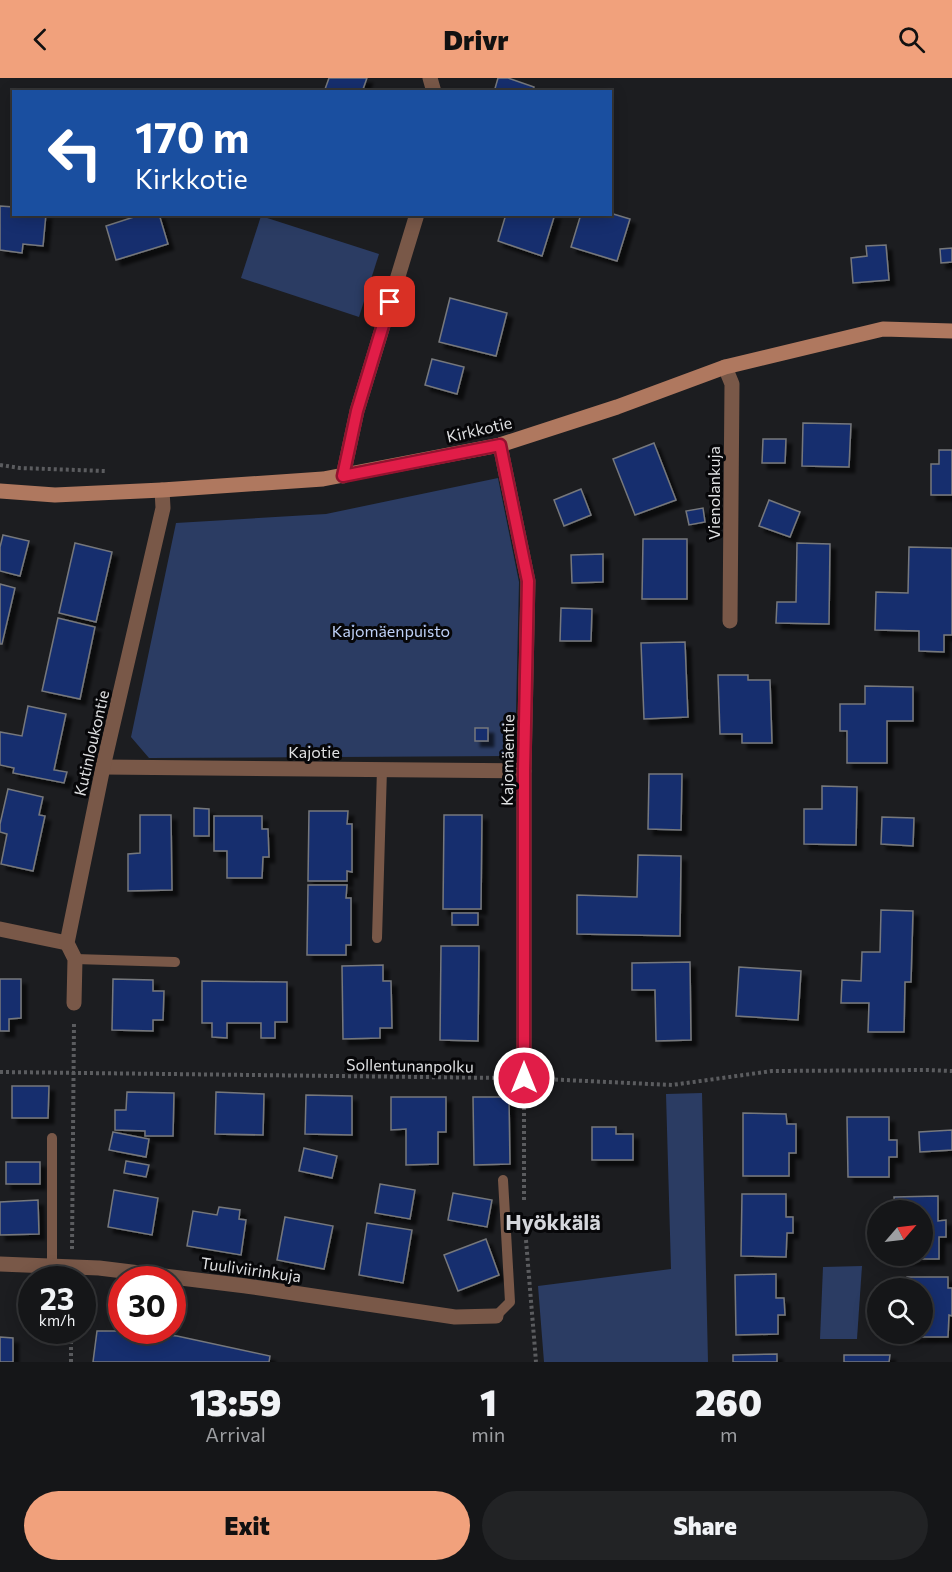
<!DOCTYPE html>
<meta charset="utf-8">
<style>
body{margin:0;font-family:Commissioner,sans-serif;background:#222325;color:#f1f3f6;height:100vh;display:flex;flex-direction:column;font-size:22px;white-space:nowrap}
*{box-sizing:border-box;margin:0}
p{font-size:20px;color:#9d9fa2}
.icon{flex:none;width:33px;height:33px;fill:none;stroke:currentColor;stroke-width:2;stroke-linecap:round;stroke-linejoin:round}
.map{position:relative;height:1284px;overflow:hidden}
.drawer{display:flex;flex-direction:column;background:#151618;flex:1}
.drawer>*{flex:none}
.top-card{position:absolute;left:12px;top:12px;width:600px;height:126px;border-radius:0px;box-shadow:0 3px 15px #0003,0 0 0 2px #343537;background:#1a4fa0;color:#fff;overflow:hidden}
.needle{width:39px;rotate:62deg}
.tools{position:absolute;left:867px;top:1122px;display:grid;gap:12px}
.tools a{display:grid;place-items:center;width:66px;height:66px;border-radius:50%;background:#151618;box-shadow:0 3px 15px #0003,0 0 0 2px #343537;font-size:30px}
.speed{position:absolute;left:18px;top:1188px;display:flex;gap:12px;font-size:30px;font-weight:700;text-align:center}
.speed>*{display:grid;place-content:center;width:78px;height:78px;border-radius:50%;background:#151618;box-shadow:0 3px 15px #0003,0 0 0 2px #343537;line-height:1}
.speed small{font-size:15px;font-weight:400}
.speed .limit{border:9px solid #d22;background:#fff;color:#111}
.pin{position:absolute;display:grid;place-items:center;width:51px;height:51px;color:#fff;margin:-26px;border-radius:12px;box-shadow:0 3px 9px #0006}
.me{position:absolute;width:66px;margin:-33px;rotate:0deg;stroke-linejoin:round;filter:drop-shadow(0 0 4px #0008)}
.turn{display:flex;align-items:center;gap:21px;height:126px;padding:0 24px;font-size:27px}
.turn .icon{width:78px;height:78px;stroke-width:2.5}
.turn b{display:block;font-size:42px;line-height:51px}
.eta{display:flex;justify-content:space-evenly;align-items:center;height:102px;text-align:center}
.eta b{font-size:36px;font-weight:800;line-height:42px}
.cta{display:flex;gap:12px;margin-top:auto;padding:12px 24px}
.cta a{flex:1;height:69px;border-radius:36px;background:#f1a17c;color:#111;font-size:24px;font-weight:800;line-height:69px;text-align:center}
.cta a+a{background:#222325;color:#f1f3f6}
header{display:flex;justify-content:space-between;align-items:center;height:78px;padding:0 24px;background:#f1a17c;color:#111;font-size:27px;font-weight:800}
.map>svg:first-child{display:block}
</style>
<header><svg class="icon" aria-label="back" viewBox="0 0 24 24"><path d="M15 5l-7 7 7 7"/></svg>Drivr<svg class="icon" aria-label="search" viewBox="0 0 24 24"><circle cx="10" cy="10" r="6"/><path d="M15 15l6 6"/></svg></header>
<div class="map">
<svg width="952" height="1284" viewBox="0 0 952 1284">
<defs>
<filter id="shadow"><feDropShadow dx="5.5" dy="5.5" stdDeviation="1.5" flood-color="#0009"/></filter>
</defs>
<rect width="100%" height="100%" fill="#1c1d20"/>
<g fill="#2b3c63">
<polygon points="261,138 379,176 359,239 241,200"/>
<polygon points="498,400 519,504 515,678 149,680 131,659 176,445 326,436"/>
<polygon points="702,1015 708,1284 544,1284 538,1208 671,1191 666,1016"/>
<polygon points="862,1188 857,1261 820,1261 823,1189"/>
</g>
<g fill="#182f6e" stroke="#76787c" stroke-width="1.5" filter="url(#shadow)">
<polygon points="329,0 367,0 362,14 324,14"/>
<polygon points="498,0 508,0 534,9 533,14 494,14"/>
<polygon points="0,128 14,129 14,136 46,136 43,168 23,166 22,175 0,172"/>
<polygon points="610,135 630,141 617,183 571,169 581,136 610,136"/>
<polygon points="143,136 159,136 168,166 116,182 106,148"/>
<polygon points="506,136 555,136 542,178 498,163"/>
<polygon points="886,167 889,202 853,205 851,180 867,178 866,168"/>
<polygon points="952,170 952,184 941,185 940,171"/>
<polygon points="450,220 507,235 496,278 439,264"/>
<polygon points="432,281 464,289 457,316 425,307"/>
<polygon points="803,345 851,346 849,389 802,388"/>
<polygon points="763,361 786,361 785,385 762,385"/>
<polygon points="654,365 676,422 635,437 613,381"/>
<polygon points="939,372 952,372 952,417 931,417 931,386 939,386"/>
<polygon points="581,411 591,437 564,448 554,422"/>
<polygon points="769,422 800,434 790,459 759,448"/>
<polygon points="703,430 705,444 689,447 686,433"/>
<polygon points="3,457 29,463 20,498 0,493 0,469"/>
<polygon points="643,461 687,461 687,521 642,521"/>
<polygon points="75,465 112,474 96,544 59,535"/>
<polygon points="797,465 830,466 829,546 776,545 777,524 796,524"/>
<polygon points="909,469 952,470 952,557 944,557 944,574 919,573 919,553 875,552 876,514 908,515"/>
<polygon points="603,476 603,504 572,505 571,477"/>
<polygon points="0,506 15,510 2,566 0,566"/>
<polygon points="561,530 592,531 591,563 560,563"/>
<polygon points="58,540 95,549 80,621 42,613"/>
<polygon points="685,564 688,639 644,641 641,565"/>
<polygon points="718,597 748,597 748,602 770,602 772,665 742,665 742,656 720,656"/>
<polygon points="865,608 913,609 913,643 887,643 887,685 847,685 847,653 840,653 840,626 865,626"/>
<polygon points="28,628 66,636 54,692 67,694 64,705 13,695 14,690 0,687 0,654 22,658"/>
<rect x="475" y="650" width="13" height="13"/>
<polygon points="649,696 682,696 681,752 648,751"/>
<polygon points="822,708 857,709 856,767 804,766 804,731 822,731"/>
<polygon points="8,711 43,719 39,737 45,738 33,793 1,786 7,756 0,754 0,746"/>
<polygon points="194,730 209,731 209,758 194,758"/>
<polygon points="309,733 348,733 347,746 352,746 352,794 347,793 347,803 308,803"/>
<polygon points="140,737 171,737 172,812 128,813 128,776 140,775"/>
<polygon points="444,737 482,737 481,831 443,831"/>
<polygon points="214,738 262,738 262,751 268,751 269,779 263,779 262,800 227,800 227,773 214,773"/>
<polygon points="882,739 914,740 913,768 881,766"/>
<polygon points="638,777 681,778 680,858 577,856 577,817 637,819"/>
<polygon points="308,807 347,807 346,820 351,820 351,867 346,867 346,877 307,877"/>
<polygon points="881,832 913,833 911,904 905,904 904,954 868,954 869,925 841,925 842,902 861,903 862,874 880,874"/>
<rect x="452" y="835" width="26" height="12"/>
<polygon points="441,868 479,868 478,963 440,962"/>
<polygon points="690,884 691,962 656,963 655,912 632,912 632,885"/>
<polygon points="383,887 383,903 391,903 392,950 380,950 380,960 343,961 342,888"/>
<polygon points="739,889 801,893 798,942 736,938"/>
<polygon points="0,901 21,901 21,940 9,941 9,953 0,953"/>
<polygon points="113,901 153,902 153,913 164,913 163,942 153,942 153,953 112,952"/>
<polygon points="202,903 287,904 287,944 275,944 275,960 261,960 261,945 227,945 227,960 212,959 212,945 202,945"/>
<polygon points="12,1008 49,1008 48,1040 12,1040"/>
<polygon points="127,1014 174,1015 173,1058 145,1058 145,1053 115,1052 115,1032 126,1032"/>
<polygon points="216,1014 264,1016 263,1057 215,1056"/>
<polygon points="306,1017 352,1018 352,1057 305,1056"/>
<polygon points="391,1019 446,1019 446,1054 438,1054 438,1086 406,1087 406,1051 391,1052"/>
<polygon points="473,1019 509,1019 510,1086 474,1087"/>
<polygon points="743,1035 786,1036 787,1046 796,1046 796,1075 789,1075 789,1098 743,1098"/>
<polygon points="847,1039 889,1039 889,1062 897,1062 897,1079 889,1079 889,1099 848,1099"/>
<polygon points="592,1049 616,1049 616,1056 633,1056 633,1082 592,1082"/>
<polygon points="952,1052 952,1072 920,1074 919,1054"/>
<polygon points="113,1054 149,1061 146,1079 109,1072"/>
<polygon points="304,1070 337,1078 332,1100 299,1093"/>
<polygon points="126,1083 149,1087 146,1099 124,1095"/>
<rect x="6" y="1084" width="34" height="22"/>
<polygon points="380,1106 415,1112 410,1141 375,1135"/>
<polygon points="114,1112 158,1120 152,1157 108,1149"/>
<polygon points="453,1115 492,1122 487,1149 448,1142"/>
<polygon points="742,1116 786,1116 786,1139 793,1139 793,1155 787,1155 786,1179 741,1178"/>
<polygon points="938,1118 938,1143 946,1142 946,1159 939,1159 939,1181 896,1181 896,1178 922,1178 922,1132 895,1132 894,1119"/>
<polygon points="38,1122 39,1156 0,1157 0,1124"/>
<polygon points="219,1129 240,1132 239,1141 246,1142 241,1177 187,1168 193,1133 217,1137"/>
<polygon points="285,1139 333,1148 324,1191 277,1182"/>
<polygon points="367,1145 412,1152 403,1205 359,1197"/>
<polygon points="486,1161 499,1197 458,1213 444,1177"/>
<polygon points="776,1196 776,1220 784,1220 785,1237 778,1237 778,1256 736,1257 735,1197"/>
<polygon points="907,1199 948,1199 948,1210 952,1210 952,1238 949,1237 948,1259 907,1259 907,1256 922,1256 922,1210 907,1210"/>
<polygon points="97,1253 133,1253 177,1258 270,1278 269,1284 93,1284"/>
<polygon points="0,1259 13,1260 13,1284 0,1284"/>
<polygon points="777,1276 777,1284 733,1284 733,1277"/>
<polygon points="844,1277 890,1277 889,1284 844,1284"/>
</g>
<g fill="none" stroke-linecap="round" stroke-linejoin="round">
<g stroke="#5b5c5f" stroke-width="4" stroke-dasharray="3 3" stroke-linecap="butt">
<polyline points="0,387 20,390 105,393"/>
<polyline points="0,994 505,1000"/>
<polyline points="543,1001 672,1007 772,993 927,992 952,993"/>
<polyline points="524,1122 524,1018"/>
<polyline points="526,1162 536,1284"/>
<polyline points="72,1171 74,944"/>
<polyline points="71,1284 71,1252"/>
</g>
<g stroke="#795848" stroke-width="10">
<polyline points="377,860 382,691"/>
<polyline points="75,881 175,884"/>
<polyline points="52,1188 52,1060"/>
<polyline points="496,1238 510,1224 503,1102"/>
</g>
<g stroke="#795848" stroke-width="15">
<polyline points="430,0 434,14"/>
<polyline points="725,289 732,306 730,543"/>
<polyline points="500,367 528,503 524,693 524,1000"/>
<polyline points="343,398 357,333 417,136"/>
<polyline points="103,689 524,693"/>
<polyline points="0,851 67,865"/>
<polyline points="74,925 75,881 67,865 103,689 163,430 162,412"/>
<polyline points="0,1186 99,1190 246,1208 455,1239 496,1238"/>
</g>
<polyline stroke="#af785f" stroke-width="15" points="0,413 55,417 162,412 323,401 500,367 617,329 725,289 883,251 952,253"/>
</g>
<g fill="none" stroke-linecap="round" stroke-linejoin="round">
<g stroke="#92132f" stroke-width="15">
<polyline id="route" points="390,224 357,333 343,398 500,367 528,503 524,693 524,1000"/>
</g>
<use href="#route" stroke="#e11d48" stroke-width="10"/>
</g>
<g text-anchor="middle" dominant-baseline="central" stroke-width="6" stroke-linejoin="round" paint-order="stroke">
<g font-size="16" fill="#dfe0e2" stroke="#070709">
<text transform="translate(479 351) rotate(-13)">Kirkkotie</text>
<text transform="translate(713 415) rotate(-90)">Vienolankuja</text>
<text transform="translate(91 665) rotate(-77)">Kutinloukontie</text>
<text x="314" y="673">Kajotie</text>
<text transform="translate(507 682) rotate(-89)">Kajomäentie</text>
<text transform="translate(410 987) rotate(1)">Sollentunanpolku</text>
<text transform="translate(251 1191) rotate(8)">Tuuliviirinkuja</text>
</g>
<g font-size="16" fill="#c0d2f8" stroke="#070709">
<text x="391" y="552">Kajomäenpuisto</text>
</g>
<g font-size="22" font-weight="bold" fill="#d4d6db" stroke="#070709">
<text x="553" y="1143">Hyökkälä</text>
</g>
</g>
</svg>
<div class="tools">
<a><svg class="needle" viewBox="-14 -14 28 28"><path d="M0-13l5 13h-10z" fill="#e53935"/><path d="M0 13l5-13h-10z" fill="#9d9fa2"/></svg></a>
<a><svg class="icon" aria-label="search" viewBox="0 0 24 24"><circle cx="10" cy="10" r="6"/><path d="M15 15l6 6"/></svg></a>
</div>
<div class="speed"><div>23<small>km/h</small></div><div class="limit">30</div></div>
<div class="pin" style="left:390px;top:224px;background:#d93025"><svg class="icon" aria-label="arrive" viewBox="0 0 24 24"><path d="M6 21V4h12l-3 4 3 4H6"/></svg></div>
<svg class="me" style="left:524px;top:1000px" viewBox="-20 -20 40 40"><circle r="17" fill="#e11d48" stroke="#fff" stroke-width="3"/><path d="M0-11L8 9 0 5-8 9z" fill="#fff"/></svg>
<div class="top-card">
<div class="turn"><svg class="icon" aria-label="left" viewBox="0 0 24 24"><path d="M17 20v-9H6M10 6l-5 5 5 5"/></svg><div><b>170 m</b>Kirkkotie</div></div>
</div>
</div>
<section class="drawer">
<div class="eta">
<div><b>13:59</b><p>Arrival</p></div>
<div><b>1</b><p>min</p></div>
<div><b>260</b><p>m</p></div>
</div>
<div class="cta"><a>Exit</a><a>Share</a></div>
</section>
